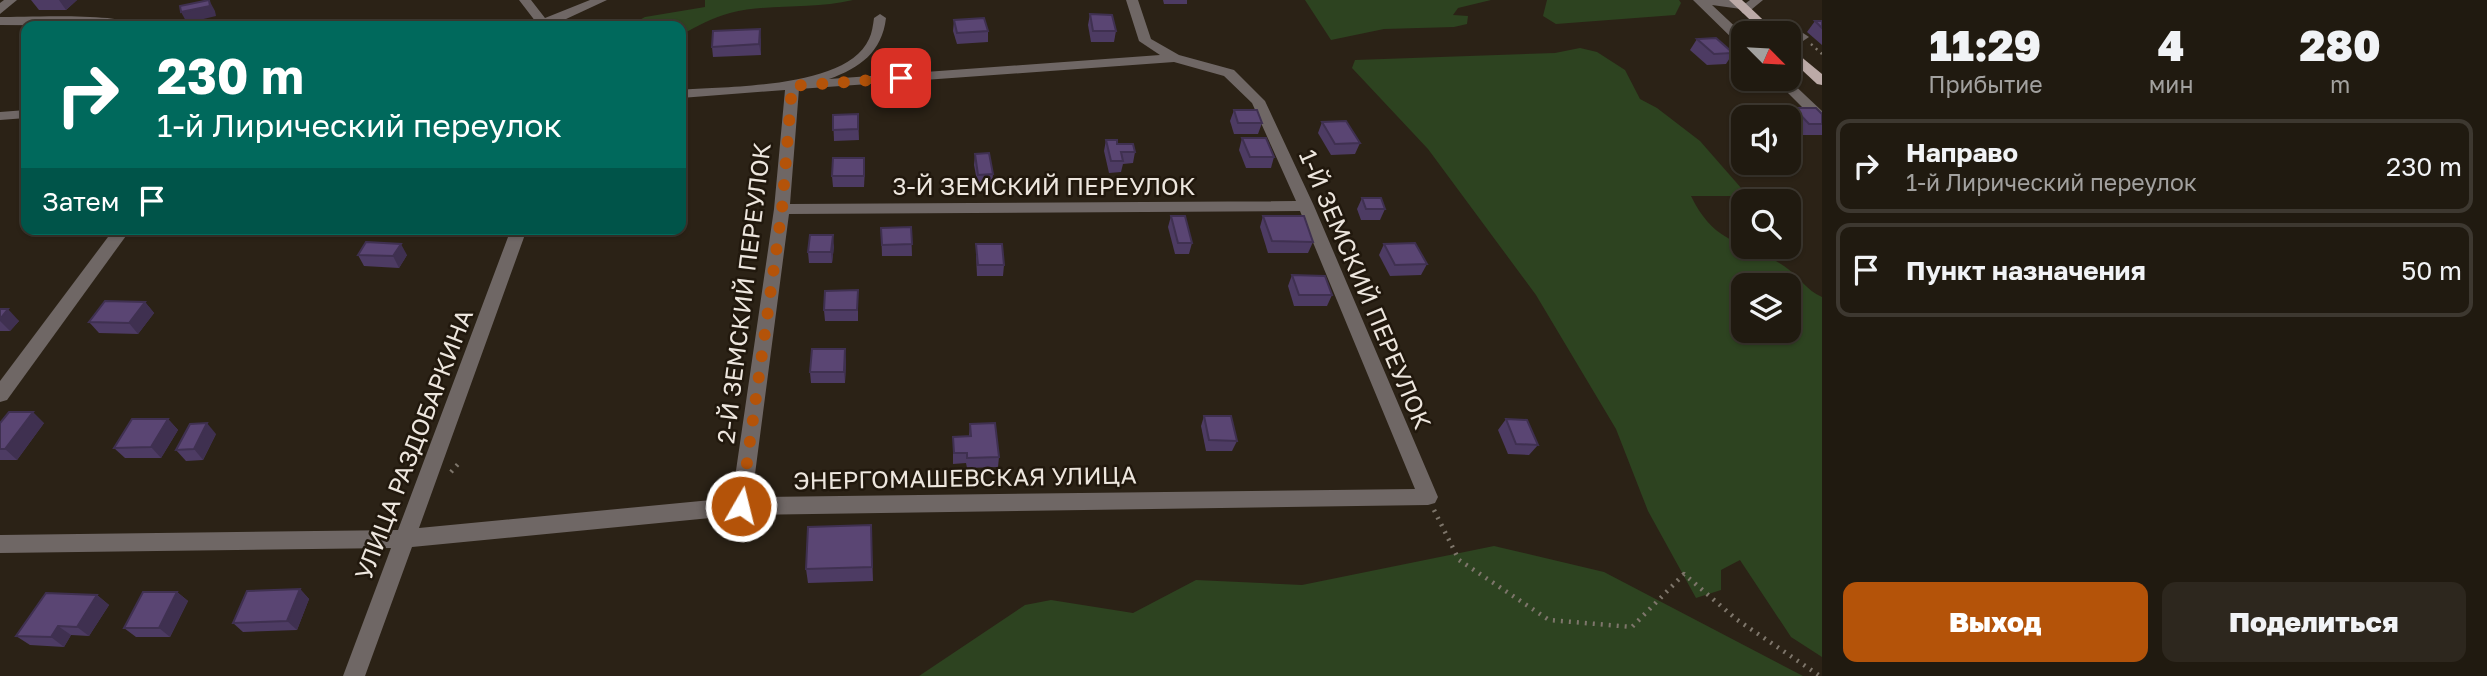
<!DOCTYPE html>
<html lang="ru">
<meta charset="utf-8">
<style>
body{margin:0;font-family:"Golos Text",sans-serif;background:#2d271e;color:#f1f3f6;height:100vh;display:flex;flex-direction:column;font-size:26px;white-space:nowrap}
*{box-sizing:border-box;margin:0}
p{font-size:23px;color:#a2a19f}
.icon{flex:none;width:38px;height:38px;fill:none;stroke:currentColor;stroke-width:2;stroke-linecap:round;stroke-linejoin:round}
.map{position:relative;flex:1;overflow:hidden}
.details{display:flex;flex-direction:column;background:#201a10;width:665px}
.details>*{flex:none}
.guide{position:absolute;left:21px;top:21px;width:665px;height:214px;border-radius:14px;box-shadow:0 2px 5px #0004,0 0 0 2px #3d3830;background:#00695c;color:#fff;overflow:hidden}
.needle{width:46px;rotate:114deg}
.tools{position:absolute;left:1731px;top:21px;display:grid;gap:14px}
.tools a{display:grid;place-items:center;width:70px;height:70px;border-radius:14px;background:#201a10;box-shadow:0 2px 5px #0004,0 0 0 2px #3d3830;font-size:35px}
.pin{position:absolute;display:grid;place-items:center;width:60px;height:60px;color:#fff;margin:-30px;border-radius:14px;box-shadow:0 4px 10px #0006}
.me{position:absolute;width:77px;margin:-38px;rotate:8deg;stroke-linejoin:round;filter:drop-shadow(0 0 5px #0008)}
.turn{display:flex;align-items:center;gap:24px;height:147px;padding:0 21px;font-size:32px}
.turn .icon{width:91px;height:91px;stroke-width:2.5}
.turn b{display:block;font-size:49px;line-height:60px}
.then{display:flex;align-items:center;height:66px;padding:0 21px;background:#0003;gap:14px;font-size:26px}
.eta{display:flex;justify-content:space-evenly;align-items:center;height:119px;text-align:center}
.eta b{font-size:42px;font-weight:800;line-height:49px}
.action{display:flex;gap:14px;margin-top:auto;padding:14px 21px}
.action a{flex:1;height:80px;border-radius:14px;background:#b45309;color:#fff;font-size:28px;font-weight:800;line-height:80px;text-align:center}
.action a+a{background:#2d271e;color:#f1f3f6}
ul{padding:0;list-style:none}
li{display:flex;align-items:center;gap:21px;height:94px;margin:0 14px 10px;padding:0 7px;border:4px solid #3d3830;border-radius:14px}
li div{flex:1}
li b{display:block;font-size:26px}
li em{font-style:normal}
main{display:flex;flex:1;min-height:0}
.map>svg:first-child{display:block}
</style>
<main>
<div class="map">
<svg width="1822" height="676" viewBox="0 0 1822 676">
<rect width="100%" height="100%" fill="#2b2216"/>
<g fill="#2d4320" fill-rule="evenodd">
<path d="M705,0H853C812,10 769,3 730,13C712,18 697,26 681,35V26H628L645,17L705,7Z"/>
<polygon points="1305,0 1491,0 1458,8 1453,15 1468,16 1467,24 1454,27 1384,29 1331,40"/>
<polygon points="1547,0 1679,0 1681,3 1675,15 1556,24 1543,16"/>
<path d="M1580,48L1597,52L1625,70L1640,99L1657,108L1700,141L1742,189L1731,196H1691C1716,247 1743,239 1784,266C1798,275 1807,291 1822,297V657L1791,637L1740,560L1721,570V590L1696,598L1648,511L1616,429L1536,295L1428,149L1352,68L1355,60L1555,53ZM1788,285V331H1743V285Z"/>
<polygon points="1494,546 1604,572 1803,676 919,676 1025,605 1051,600 1133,613 1196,580 1302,585"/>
</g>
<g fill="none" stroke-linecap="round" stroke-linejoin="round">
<polyline stroke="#7e766b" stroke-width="2.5" stroke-dasharray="2 4.5" stroke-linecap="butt" points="1811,44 1822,54"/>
<g stroke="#7e766b" stroke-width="4.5" stroke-dasharray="2 6" stroke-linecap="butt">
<polyline points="451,472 459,463"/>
<polyline points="1434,510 1459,560 1549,620 1632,627 1684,574 1736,619 1820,676"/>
</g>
<g fill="#6f6765" fill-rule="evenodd">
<polygon points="4,0 17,0 0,14 0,3"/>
<polygon points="519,0 531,0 545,18 590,0 607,0 551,26 539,26"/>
<path d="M1126,0H1138L1151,39L1179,55L1234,70L1265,101L1314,206L1438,497L1435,503L1428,505L741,515L412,547L365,676H343L391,548L0,553V535L398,530L511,229H527L419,528L732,498L774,209L785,90L681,98V90C727,86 847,89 869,39C872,33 873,25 874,18L880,14L886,18C882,52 860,68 829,79L1160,55L1139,41ZM1174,62L1224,76L1252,103L1296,201L790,204L799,89ZM1300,211L1415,489L752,497L789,214Z"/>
<polygon points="1693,0 1730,0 1746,3 1750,0 1763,0 1746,14 1742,13 1741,9 1712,5 1743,34 1743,45 1738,44"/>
<path d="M0,17C27,17 121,12 139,26L0,25Z"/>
<polygon points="1788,33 1803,33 1809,37 1803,41 1788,41"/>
<polygon points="1774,79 1788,79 1822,111 1822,123 1817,122"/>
<polygon points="26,110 26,118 0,120 0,112"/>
<polygon points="114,229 131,229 7,400 0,402 0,381"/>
</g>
<g fill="#bcaaa7" fill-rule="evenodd">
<polygon points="1729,0 1742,0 1777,33 1764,33"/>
<polygon points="1788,46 1822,74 1822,85 1817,84 1788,57"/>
</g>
</g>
<g fill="#4d3b63">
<polygon points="31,0 77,0 66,10 39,10"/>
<polygon points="1163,0 1187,0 1187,4 1164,4"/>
<polygon points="1090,14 1116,31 1114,42 1091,42 1088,25"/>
<polygon points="954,20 988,31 988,42 957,44 953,31"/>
<polygon points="1815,21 1822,21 1822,45 1807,32"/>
<polygon points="761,39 761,55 713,57 712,47"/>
<polygon points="1697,39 1733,53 1726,64 1707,65 1690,50"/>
<polygon points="1794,108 1822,124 1822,135 1800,135 1788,122 1788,117 1787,117"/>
<polygon points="1234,110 1262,123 1258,134 1234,134 1230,121"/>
<polygon points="858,114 859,140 834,141 833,115"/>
<polygon points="1322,122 1360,143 1355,154 1331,155 1318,133"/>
<polygon points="1242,138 1274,157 1271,168 1246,168 1239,150"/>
<polygon points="1106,140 1135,152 1133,163 1123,164 1121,172 1109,173 1104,151"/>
<polygon points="975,154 993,174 992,185 978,186 974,165"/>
<polygon points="865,169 864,187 833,187 832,176"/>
<polygon points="1362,198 1385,209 1380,220 1361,220 1357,209"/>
<polygon points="1171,216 1192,243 1189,254 1175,254 1168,227"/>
<polygon points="1263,216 1313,242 1308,253 1268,253 1260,227"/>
<polygon points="911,227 912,256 882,256 881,228"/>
<polygon points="976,244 1004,265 1003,276 977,276 976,255"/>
<polygon points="1384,244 1427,264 1421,275 1390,276 1379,255"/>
<polygon points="834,246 832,263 809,263 808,252"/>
<polygon points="358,255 407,255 399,268 364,266"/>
<polygon points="1292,275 1332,295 1327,306 1294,306 1288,286"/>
<polygon points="858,290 858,321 825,321 824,310"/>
<polygon points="145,302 154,313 138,334 99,333 89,322"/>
<polygon points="0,309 19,321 10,331 0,331"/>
<polygon points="846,360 845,383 811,383 810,372"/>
<polygon points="1204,416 1237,441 1232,451 1206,451 1201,426"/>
<polygon points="168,419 178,430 161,458 125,458 114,448"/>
<polygon points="1506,419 1538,445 1529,455 1508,454 1498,430"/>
<polygon points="0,423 44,423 17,460 0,460"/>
<polygon points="970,424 999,457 998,467 967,468 966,463 953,464 953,437 969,436"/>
<polygon points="216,434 203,460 186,461 176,450"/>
<polygon points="871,525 873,581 808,583 806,569"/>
<polygon points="300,589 309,599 297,630 243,632 233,623"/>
<polygon points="177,592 188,601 170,637 136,637 124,628"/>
<polygon points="97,595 109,605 89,636 71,635 64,647 30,645 16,636"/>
</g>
<g fill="#3f3050">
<polygon points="59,0 77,0 66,10"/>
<polygon points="209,0 215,11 216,16 187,23 181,12"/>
<polygon points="760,29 761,39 761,55 759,44"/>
<polygon points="833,235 834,246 832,263 831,252"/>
<polygon points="401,244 407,255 399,268 393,256"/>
<polygon points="145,302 154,313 138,334 129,323"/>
<polygon points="8,309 19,321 10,331 0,321 0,319"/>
<polygon points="845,349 846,360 845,383 844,372"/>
<polygon points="33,412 44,423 17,460 5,449"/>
<polygon points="168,419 178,430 161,458 151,447"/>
<polygon points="207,423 216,434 203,460 194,449"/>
<polygon points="300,589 309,599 297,630 287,621"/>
<polygon points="177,592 188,601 170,637 159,628"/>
<polygon points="97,595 109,605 89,636 77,627"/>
<polygon points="58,626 71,635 64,647 51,637"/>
</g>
<g fill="#5a4573" stroke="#3f3050" stroke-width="2">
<polygon points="209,0 210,6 181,12 180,6"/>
<polygon points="1090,14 1112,15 1116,31 1093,31"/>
<polygon points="984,18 988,31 957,33 954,20"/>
<polygon points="1815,21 1822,21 1822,28"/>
<polygon points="760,29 759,44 712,47 713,31"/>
<polygon points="1716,38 1733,53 1714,54 1697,39"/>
<polygon points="1794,108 1816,108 1822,114 1822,124 1809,124"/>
<polygon points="1234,110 1257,110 1262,123 1238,123"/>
<polygon points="858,114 858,129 833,130 833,115"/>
<polygon points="1346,121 1360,143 1335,144 1322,122"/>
<polygon points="1242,138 1266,138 1274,157 1250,157"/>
<polygon points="1106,140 1117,140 1117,144 1133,144 1135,152 1121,152 1123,161 1111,161"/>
<polygon points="989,153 993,174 978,175 975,154"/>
<polygon points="833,158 864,158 864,176 832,176"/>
<polygon points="1362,198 1381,198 1385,209 1366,209"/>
<polygon points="1171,216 1185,216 1192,243 1178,243"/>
<polygon points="1263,216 1304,216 1313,242 1272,241"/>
<polygon points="911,227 912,244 882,245 881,228"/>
<polygon points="810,235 833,235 831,252 808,252"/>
<polygon points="366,242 401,244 393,256 358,255"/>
<polygon points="1415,243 1427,264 1395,265 1384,244"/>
<polygon points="976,244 1002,244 1004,265 978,265"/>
<polygon points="1292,275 1325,276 1332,295 1299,295"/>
<polygon points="858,290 857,310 824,310 825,291"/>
<polygon points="105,301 145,302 129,323 89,322"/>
<polygon points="0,309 8,309 0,319"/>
<polygon points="812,349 845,349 844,372 810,372"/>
<polygon points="9,412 33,412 5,449 0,449 0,423"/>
<polygon points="1204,416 1231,416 1237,441 1209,440"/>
<polygon points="132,419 168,419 151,447 114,448"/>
<polygon points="1506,419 1527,420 1538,445 1516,444"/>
<polygon points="207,423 194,449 176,450 190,424"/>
<polygon points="995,423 999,457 967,458 967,453 954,453 953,437 971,436 970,424"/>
<polygon points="871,525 872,567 806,569 808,527"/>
<polygon points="300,589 287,621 233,623 247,591"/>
<polygon points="143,592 177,592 159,628 124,628"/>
<polygon points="46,593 97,595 77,627 58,626 51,637 16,636"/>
</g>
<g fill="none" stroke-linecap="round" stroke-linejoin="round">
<polyline stroke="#b45309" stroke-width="12" stroke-dasharray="0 21.6" points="741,506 782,209 792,86 901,78"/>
</g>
<g text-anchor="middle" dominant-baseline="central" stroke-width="5" stroke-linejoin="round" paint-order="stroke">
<g font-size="24" fill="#ede6de" stroke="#21180d">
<text x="1044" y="185">3-Й ЗЕМСКИЙ ПЕРЕУЛОК</text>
<text transform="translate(1366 289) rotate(67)">1-Й ЗЕМСКИЙ ПЕРЕУЛОК</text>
<text transform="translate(743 293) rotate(-83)">2-Й ЗЕМСКИЙ ПЕРЕУЛОК</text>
<text transform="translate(413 444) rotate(-69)">УЛИЦА РАЗДОБАРКИНА</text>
<text transform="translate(965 477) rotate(-1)">ЭНЕРГОМАШЕВСКАЯ УЛИЦА</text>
</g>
</g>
</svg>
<div class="tools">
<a><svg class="needle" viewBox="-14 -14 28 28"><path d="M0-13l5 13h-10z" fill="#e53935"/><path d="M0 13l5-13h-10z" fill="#a2a19f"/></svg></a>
<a><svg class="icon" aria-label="sound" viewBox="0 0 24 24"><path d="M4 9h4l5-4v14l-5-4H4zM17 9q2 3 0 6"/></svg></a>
<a><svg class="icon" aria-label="search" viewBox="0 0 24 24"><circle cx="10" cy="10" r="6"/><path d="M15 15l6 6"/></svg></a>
<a><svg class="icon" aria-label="layers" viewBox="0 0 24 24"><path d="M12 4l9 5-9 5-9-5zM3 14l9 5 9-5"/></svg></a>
</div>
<div class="pin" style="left:901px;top:78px;background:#d93025"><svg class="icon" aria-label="arrive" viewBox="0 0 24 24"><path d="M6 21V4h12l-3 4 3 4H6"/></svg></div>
<svg class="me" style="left:741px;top:506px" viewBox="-20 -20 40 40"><circle r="17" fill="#b45309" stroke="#fff" stroke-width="3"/><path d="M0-11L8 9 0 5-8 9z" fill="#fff"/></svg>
<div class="guide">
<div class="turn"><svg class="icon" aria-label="right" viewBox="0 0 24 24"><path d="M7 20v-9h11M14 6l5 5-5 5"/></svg><div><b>230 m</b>1-й Лирический переулок</div></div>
<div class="then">Затем<svg class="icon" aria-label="arrive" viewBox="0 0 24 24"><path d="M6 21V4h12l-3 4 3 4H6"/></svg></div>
</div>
</div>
<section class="details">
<div class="eta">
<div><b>11:29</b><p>Прибытие</p></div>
<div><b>4</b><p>мин</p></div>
<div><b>280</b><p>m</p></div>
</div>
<ul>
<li><svg class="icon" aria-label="right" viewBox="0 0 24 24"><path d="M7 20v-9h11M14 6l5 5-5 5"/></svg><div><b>Направо</b><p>1-й Лирический переулок</p></div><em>230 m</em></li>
<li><svg class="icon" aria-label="arrive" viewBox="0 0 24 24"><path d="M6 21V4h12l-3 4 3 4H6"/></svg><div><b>Пункт назначения</b></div><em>50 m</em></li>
</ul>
<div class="action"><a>Выход</a><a>Поделиться</a></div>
</section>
</main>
